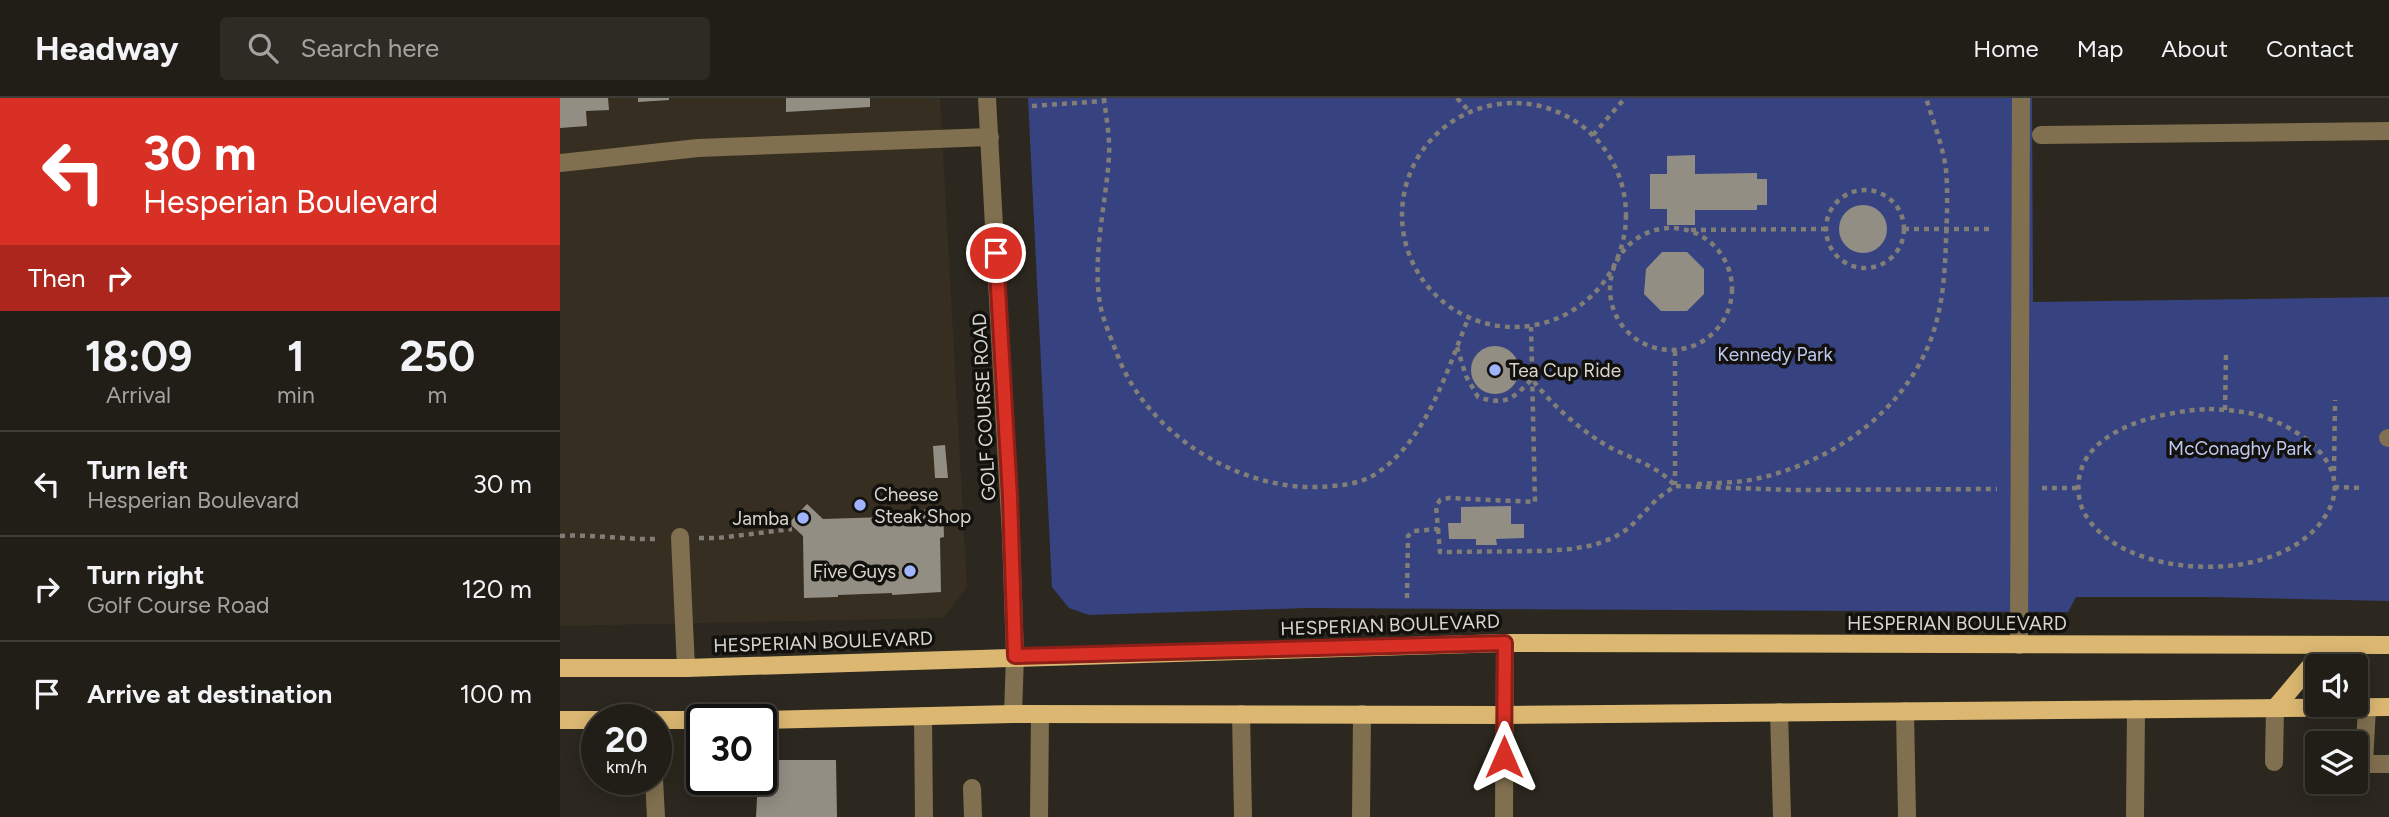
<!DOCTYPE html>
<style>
body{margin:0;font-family:Figtree,sans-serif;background:#2d2b24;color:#f1f3f6;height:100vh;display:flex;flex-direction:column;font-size:26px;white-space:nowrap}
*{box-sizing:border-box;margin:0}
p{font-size:23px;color:#a2a2a1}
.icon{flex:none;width:38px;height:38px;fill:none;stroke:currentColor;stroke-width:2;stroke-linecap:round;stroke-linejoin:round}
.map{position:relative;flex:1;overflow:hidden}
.drawer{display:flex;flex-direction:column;background:#211e17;width:560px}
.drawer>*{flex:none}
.guide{background:#d93025;color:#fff;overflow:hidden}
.buttons{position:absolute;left:1745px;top:556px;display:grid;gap:14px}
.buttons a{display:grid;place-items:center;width:63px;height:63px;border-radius:7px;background:#211e17;box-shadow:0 4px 18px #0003,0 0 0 2px #3e3c36;font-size:35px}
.speed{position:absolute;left:21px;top:606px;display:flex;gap:14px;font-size:35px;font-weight:700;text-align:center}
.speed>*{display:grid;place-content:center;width:91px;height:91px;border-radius:50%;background:#211e17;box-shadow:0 4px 18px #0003,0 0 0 2px #3e3c36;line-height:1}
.speed small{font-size:18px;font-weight:400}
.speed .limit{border:4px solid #111;border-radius:10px;background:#fff;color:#111}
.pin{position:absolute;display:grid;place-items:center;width:60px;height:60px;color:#fff;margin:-30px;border:4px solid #fff;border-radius:50%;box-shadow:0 2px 7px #0007}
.me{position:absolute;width:77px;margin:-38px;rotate:0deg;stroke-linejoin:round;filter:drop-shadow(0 0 5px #0008)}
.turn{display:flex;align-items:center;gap:24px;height:147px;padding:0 28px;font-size:32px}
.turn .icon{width:91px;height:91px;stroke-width:2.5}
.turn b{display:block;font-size:49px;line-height:60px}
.then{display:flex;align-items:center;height:66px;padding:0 28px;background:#0003;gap:14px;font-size:26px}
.eta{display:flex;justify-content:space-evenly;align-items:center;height:119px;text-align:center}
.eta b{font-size:42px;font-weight:700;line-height:49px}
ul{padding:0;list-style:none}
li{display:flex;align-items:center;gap:21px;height:105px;padding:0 28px;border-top:2px solid #3e3c36}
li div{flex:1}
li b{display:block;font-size:26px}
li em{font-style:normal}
header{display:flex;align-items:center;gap:42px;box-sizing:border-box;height:98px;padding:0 35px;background:#211e17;border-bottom:2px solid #3e3c36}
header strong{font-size:33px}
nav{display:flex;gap:38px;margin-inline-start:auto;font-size:24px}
.search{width:490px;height:63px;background:#2d2b24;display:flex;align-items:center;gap:18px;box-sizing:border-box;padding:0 24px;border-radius:7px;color:#a2a2a1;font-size:26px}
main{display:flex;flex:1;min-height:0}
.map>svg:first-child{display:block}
</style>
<header>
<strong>Headway</strong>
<div class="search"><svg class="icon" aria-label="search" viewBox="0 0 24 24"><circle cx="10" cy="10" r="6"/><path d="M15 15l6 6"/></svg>Search here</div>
<nav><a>Home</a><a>Map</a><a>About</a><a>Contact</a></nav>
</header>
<main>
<section class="drawer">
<div class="guide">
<div class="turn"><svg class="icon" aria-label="left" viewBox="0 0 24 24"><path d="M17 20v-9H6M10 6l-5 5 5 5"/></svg><div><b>30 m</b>Hesperian Boulevard</div></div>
<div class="then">Then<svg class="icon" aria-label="right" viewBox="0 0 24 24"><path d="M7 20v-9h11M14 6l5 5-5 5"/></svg></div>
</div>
<div class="eta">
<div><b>18:09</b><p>Arrival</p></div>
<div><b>1</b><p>min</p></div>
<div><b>250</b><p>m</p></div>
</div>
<ul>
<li><svg class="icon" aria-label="left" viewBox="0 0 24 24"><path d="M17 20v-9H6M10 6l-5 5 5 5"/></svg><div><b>Turn left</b><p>Hesperian Boulevard</p></div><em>30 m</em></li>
<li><svg class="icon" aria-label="right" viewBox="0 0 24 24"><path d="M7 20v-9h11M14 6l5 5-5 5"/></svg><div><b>Turn right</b><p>Golf Course Road</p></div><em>120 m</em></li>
<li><svg class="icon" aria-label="arrive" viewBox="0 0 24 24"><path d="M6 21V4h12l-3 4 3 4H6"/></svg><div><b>Arrive at destination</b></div><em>100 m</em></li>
</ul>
</section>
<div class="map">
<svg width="1829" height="719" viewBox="0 0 1829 719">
<rect width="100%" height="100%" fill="#2c281f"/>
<polygon fill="#362e20" points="0,0 380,0 407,489 383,520 0,528"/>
<polygon fill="#374381" points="468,0 1472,0 1473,204 1829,199 1829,503 1650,499 1516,499 1508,514 746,510 529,517 509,510 492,489"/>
<g fill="#938e84">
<polygon points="0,0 48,0 49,12 26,13 27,28 0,30"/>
<polygon points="78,0 109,0 109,2 78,4"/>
<polygon points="226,0 310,0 310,9 226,14"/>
<polygon points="1135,57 1135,76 1197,75 1197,81 1207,81 1207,107 1197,107 1197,112 1135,112 1135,127 1107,127 1107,111 1090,111 1090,76 1107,76 1107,58"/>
<circle cx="1303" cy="131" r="24"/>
<polygon points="1102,154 1127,154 1144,171 1144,196 1127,213 1101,213 1084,196 1086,171"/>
<circle cx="935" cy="272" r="24"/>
<polygon points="385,347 388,380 375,380 373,348"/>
<polygon points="247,406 263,421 356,418 356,412 383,411 384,439 380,440 381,494 332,497 332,495 278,497 278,499 244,500 243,438 229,425"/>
<polygon points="951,408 951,426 964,426 964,440 936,441 937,447 916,447 916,441 889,441 888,425 901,425 901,409"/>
<polygon points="201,662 276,662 277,719 196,719 198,681 201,681"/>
</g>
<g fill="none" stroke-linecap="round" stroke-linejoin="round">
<g stroke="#817e77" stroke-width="4.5" stroke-dasharray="5 5" stroke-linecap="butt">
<path d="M544,0C546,19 550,38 549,58C546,107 532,157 540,206C543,222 551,240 557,256C586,334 675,391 757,389C776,388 797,387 814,377C866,344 886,275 908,221"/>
<polyline points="897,0 909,13"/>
<circle cx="954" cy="117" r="112"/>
<polyline points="472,8 544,3"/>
<polyline points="1033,37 1065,0"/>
<circle cx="1305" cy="131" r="39"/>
<circle cx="1111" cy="191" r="61"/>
<polyline points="1344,131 1433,131"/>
<polyline points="1131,132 1266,131"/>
<path d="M897,249L906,278L918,299C946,308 953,301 972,281C990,305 1016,328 1041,344C1064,359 1097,366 1115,388"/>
<polyline points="1115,253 1115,387"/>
<path d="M1649,311C1667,312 1684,313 1701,318C1742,331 1796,369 1766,417C1729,476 1628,479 1571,454C1548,444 1522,424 1519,398C1510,332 1601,313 1649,311Z"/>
<polyline points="1665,312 1666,256"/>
<polyline points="1774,373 1775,302"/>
<path d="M1137,386C1156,385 1176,385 1195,381C1271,365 1343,315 1371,241C1383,208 1385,175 1386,141C1387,119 1388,94 1386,72C1383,48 1373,23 1366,0"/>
<polyline points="1774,389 1804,390"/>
<polyline points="1482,390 1518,390"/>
<polyline points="878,431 880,454 984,453 1011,451 1034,447 1053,440 1069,430 1097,401 1115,388 1234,392 1437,391"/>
<path d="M0,438C33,436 66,442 99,441"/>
<polyline points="139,440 158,440 232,431"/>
<polyline points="847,500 848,438 854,433 878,431 876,408 880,402 889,400 975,404 971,229"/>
</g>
<g stroke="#81704f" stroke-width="18">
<polyline points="427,0 451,438 455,558 453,616"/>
<polyline points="1481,37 1829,33"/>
<polyline points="0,65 138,50 430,39"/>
<polyline points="1828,340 1829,340"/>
<polyline points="120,439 126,570"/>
<polyline points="1459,547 1461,0"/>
<polyline points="1807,609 1804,666 1829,666"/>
<polyline points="1345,613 1347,719"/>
<polyline points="1219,614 1222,719"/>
<polyline points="681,616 683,719"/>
<polyline points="363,618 364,719"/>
<polyline points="1714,664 1715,610"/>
<polyline points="94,681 96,719"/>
<polyline points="412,690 413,719"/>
<polyline points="479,719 480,616"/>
<polyline points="801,719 802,616"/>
<polyline points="944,719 945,545"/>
<polyline points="1575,719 1576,611"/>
</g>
<g stroke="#dbb771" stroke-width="18">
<polyline points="0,570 126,570 945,545 1829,547"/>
<polyline points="1715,610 1753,565 1794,552"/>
<polyline points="0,622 37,622"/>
<polyline points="96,622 142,622"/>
<polyline points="201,622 453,616 944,617 1829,609"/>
</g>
</g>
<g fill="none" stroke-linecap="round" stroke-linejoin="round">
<g stroke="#8d1f18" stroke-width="18">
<polyline id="route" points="436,155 450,399 455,558 945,545 944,659"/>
</g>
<use href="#route" stroke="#d93025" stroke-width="12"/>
</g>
<g fill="#a0b3fd" stroke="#13110d" stroke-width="2.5">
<circle cx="935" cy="272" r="7"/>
<circle cx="300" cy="407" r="7"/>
<circle cx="243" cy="420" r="7"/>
<circle cx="350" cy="473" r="7"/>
</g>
<g text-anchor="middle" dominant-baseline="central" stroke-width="7" stroke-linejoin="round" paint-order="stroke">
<g font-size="19" fill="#bec9f1" stroke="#13110d">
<text x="1215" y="256">Kennedy Park</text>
<text x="1680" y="350">McConaghy Park</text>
</g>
<g font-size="19" fill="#d8d6d0" stroke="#13110d" text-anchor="start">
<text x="949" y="272">Tea Cup Ride</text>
<text x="314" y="396">Cheese<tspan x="314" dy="22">Steak Shop</tspan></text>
<text x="229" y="420" text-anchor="end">Jamba</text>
<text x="336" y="473" text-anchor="end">Five Guys</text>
</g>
<g font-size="19" fill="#d8d6d0" stroke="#13110d">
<text transform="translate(424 309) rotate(-93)">GOLF COURSE ROAD</text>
<text x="1397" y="525">HESPERIAN BOULEVARD</text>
<text transform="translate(830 527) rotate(-2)">HESPERIAN BOULEVARD</text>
<text transform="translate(263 544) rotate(-2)">HESPERIAN BOULEVARD</text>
</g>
</g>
</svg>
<div class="buttons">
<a><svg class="icon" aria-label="sound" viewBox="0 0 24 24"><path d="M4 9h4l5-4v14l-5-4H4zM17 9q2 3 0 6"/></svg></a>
<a><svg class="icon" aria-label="layers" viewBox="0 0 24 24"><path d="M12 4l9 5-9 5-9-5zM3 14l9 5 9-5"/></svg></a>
</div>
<div class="speed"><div>20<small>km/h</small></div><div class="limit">30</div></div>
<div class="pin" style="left:436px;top:155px;background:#d93025"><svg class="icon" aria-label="arrive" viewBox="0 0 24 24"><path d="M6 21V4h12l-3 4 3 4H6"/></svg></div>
<svg class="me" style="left:944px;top:659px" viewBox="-20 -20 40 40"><path d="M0-17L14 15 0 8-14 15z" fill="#d93025" stroke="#fff" stroke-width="4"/></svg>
</div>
</main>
